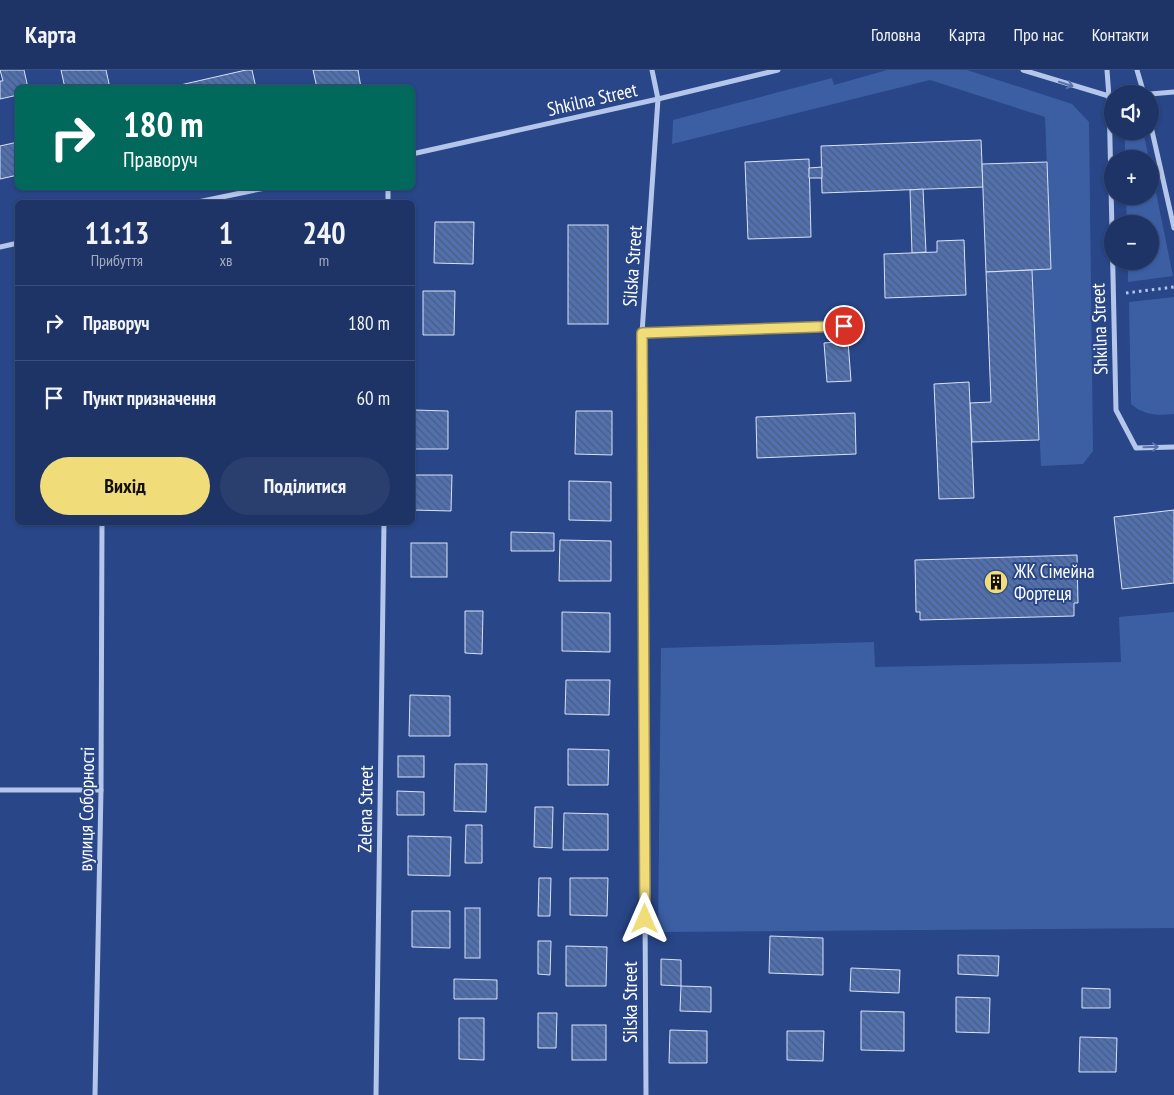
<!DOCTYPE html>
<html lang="uk">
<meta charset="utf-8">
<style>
body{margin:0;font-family:"PT Sans Narrow",sans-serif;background:#2b3f6f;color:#f1f3f6;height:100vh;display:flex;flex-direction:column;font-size:19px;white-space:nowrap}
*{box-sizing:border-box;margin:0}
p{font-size:16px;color:#a1aabf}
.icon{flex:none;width:28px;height:28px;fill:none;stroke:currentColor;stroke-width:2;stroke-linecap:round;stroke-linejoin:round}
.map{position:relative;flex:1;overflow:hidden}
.drawer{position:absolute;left:15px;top:130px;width:400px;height:325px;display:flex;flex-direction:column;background:#1e3466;border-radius:8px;box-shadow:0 1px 4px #0004,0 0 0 1px #3c4f7a}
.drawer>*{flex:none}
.banner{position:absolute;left:15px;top:15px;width:400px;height:105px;border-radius:8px;box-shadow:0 1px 4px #0004,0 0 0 1px #3c4f7a;background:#00695c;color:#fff;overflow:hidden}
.buttons{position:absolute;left:1104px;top:15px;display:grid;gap:10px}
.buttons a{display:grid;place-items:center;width:55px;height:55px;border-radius:50%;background:#1e3466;box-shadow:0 1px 4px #0004,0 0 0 1px #3c4f7a;font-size:25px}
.pin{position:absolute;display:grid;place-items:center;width:42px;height:42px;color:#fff;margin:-21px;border:2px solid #fff;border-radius:50%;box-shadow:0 1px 5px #0007}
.me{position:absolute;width:55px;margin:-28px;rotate:0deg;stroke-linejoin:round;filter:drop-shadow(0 0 4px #0008)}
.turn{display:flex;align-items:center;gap:18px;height:105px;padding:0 25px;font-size:22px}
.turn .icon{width:65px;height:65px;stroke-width:2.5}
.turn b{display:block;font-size:35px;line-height:42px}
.eta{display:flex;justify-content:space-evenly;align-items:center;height:85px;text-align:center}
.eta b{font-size:30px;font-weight:800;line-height:35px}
.action{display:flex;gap:10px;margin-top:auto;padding:10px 25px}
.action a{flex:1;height:58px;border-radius:30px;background:#f1dc7a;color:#111;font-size:20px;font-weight:800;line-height:58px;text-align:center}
.action a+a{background:#2b3f6f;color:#f1f3f6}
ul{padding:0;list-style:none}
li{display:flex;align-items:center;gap:15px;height:75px;padding:0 25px;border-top:1px solid #3c4f7a}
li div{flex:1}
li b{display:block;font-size:19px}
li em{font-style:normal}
header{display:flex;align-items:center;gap:30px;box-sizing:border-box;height:70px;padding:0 25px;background:#1e3466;border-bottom:1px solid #3c4f7a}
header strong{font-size:24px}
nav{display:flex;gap:28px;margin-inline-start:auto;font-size:18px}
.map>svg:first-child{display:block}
</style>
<header>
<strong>Карта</strong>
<nav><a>Головна</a><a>Карта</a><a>Про нас</a><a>Контакти</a></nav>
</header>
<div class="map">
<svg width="1174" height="1025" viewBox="0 0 1174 1025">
<defs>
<pattern id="building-back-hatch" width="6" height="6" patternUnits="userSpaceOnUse" patternTransform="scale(1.25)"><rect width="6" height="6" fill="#5070af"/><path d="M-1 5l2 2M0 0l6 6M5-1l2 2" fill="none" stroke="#4e5c79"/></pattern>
</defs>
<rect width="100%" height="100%" fill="#284688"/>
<g fill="#3c5fa4">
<polygon points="887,0 967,0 1072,34 1089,52 1093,381 1083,394 1041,396 1032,200 1051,199 1045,47 930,10 672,74 673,50 832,8 834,15"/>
<polygon points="1125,61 1143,61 1149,89 1125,89"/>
<polygon points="1150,93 1173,206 1128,212 1128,191 1150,191 1150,154 1127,154 1126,126 1150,126"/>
<path d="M1174,227V344C1157,346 1144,345 1131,334L1129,232Z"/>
<polygon points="1174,542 1174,858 658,862 661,578 874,572 875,597 1121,592 1119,547"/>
</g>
<g fill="url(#building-back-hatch)" stroke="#d8e2f7">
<polygon points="0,0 24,0 28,18 18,18 18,25 0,29 0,11 3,11"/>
<polygon points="61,0 106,0 110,18 65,18"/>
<polygon points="246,0 252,0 256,18 167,18"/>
<polygon points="313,0 358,0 361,18 317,18"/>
<polygon points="981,70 983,117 822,123 821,76"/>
<polygon points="18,72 18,105 0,109 0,76"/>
<polygon points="809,89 811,167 748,169 745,92"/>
<polygon points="1047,92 1051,199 986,202 982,94"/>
<polygon points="822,97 822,108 809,108 809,98"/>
<polygon points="923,119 926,182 912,183 910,120"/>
<polygon points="435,152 474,152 473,194 434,193"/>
<rect x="568" y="155" width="40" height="99"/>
<polygon points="964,170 966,225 885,228 884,184 937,182 937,171"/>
<polygon points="1032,200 1039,370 972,372 970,333 991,332 986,202"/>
<polygon points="423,221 455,221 454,265 423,265"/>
<polygon points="848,271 851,311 827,312 824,273"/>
<polygon points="969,312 974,428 939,429 934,314"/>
<polygon points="414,340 448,341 448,379 414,379"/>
<polygon points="576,341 612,341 612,385 575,384"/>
<polygon points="855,343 856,384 757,388 756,347"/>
<polygon points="414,405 452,405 451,441 413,440"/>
<polygon points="569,411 611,412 611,451 569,450"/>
<polygon points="1174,440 1174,513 1122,519 1114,447"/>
<polygon points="511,462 554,463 554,481 511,481"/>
<polygon points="560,470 611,471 611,511 559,511"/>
<rect x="411" y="473" width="36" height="34"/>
<polygon points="1077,485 1078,533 1074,533 1074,546 920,550 920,542 916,542 915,490"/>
<polygon points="465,541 483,541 482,584 465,583"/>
<polygon points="562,542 610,543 610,582 562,581"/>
<polygon points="566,610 610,610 609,645 565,644"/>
<polygon points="410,625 450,626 450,666 409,666"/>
<polygon points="568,679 609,680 608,715 568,715"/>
<rect x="398" y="686" width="26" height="21"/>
<polygon points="455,694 487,694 486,742 454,741"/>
<polygon points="397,721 424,722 424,745 397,745"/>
<polygon points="535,737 553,737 552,778 534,777"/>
<polygon points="564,743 608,744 608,780 563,780"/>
<polygon points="466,755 482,755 482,793 465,793"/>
<polygon points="408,766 451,767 450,806 408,805"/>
<polygon points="539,808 551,808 550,846 538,846"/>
<polygon points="570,808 608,808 607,846 570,845"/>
<rect x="465" y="838" width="15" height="50"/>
<polygon points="412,841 450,841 450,878 412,877"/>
<polygon points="770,866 823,868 823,905 769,903"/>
<polygon points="538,871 551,871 550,905 538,904"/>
<polygon points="566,876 607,877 606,916 566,916"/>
<polygon points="958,885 999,886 998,906 958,904"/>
<polygon points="661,889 681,890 681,916 661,915"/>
<polygon points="851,898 900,900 899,923 850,921"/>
<polygon points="454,909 497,910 497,929 454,929"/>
<polygon points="681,916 711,917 711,942 680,941"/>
<polygon points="1082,918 1110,919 1110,938 1082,938"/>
<polygon points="956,927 990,928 989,963 956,962"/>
<polygon points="861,941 904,942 904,981 861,980"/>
<polygon points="538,943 557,943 556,978 538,978"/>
<polygon points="459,948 484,948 484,990 459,989"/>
<rect x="572" y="955" width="34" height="35"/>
<polygon points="670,960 707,961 707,993 669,993"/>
<polygon points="787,961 824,961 823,991 787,990"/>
<polygon points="1080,967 1117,968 1116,1002 1079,1002"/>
</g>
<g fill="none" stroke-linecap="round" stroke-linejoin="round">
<polyline stroke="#b4c6e9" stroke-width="3" stroke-dasharray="2.5 4" stroke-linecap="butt" points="1126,223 1174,217"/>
<polyline stroke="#b4c6e9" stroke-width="4" points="642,263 844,256"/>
<g stroke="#b4c6e9" stroke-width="5">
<polyline points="1023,0 1112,27"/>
<polyline points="1107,0 1109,27 1116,340 1136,378 1174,377"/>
<polyline points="1137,0 1144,24"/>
<polyline points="1150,24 1174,22"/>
<polyline points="1150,52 1174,158"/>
<polyline points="412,84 658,29 778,0"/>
<polyline points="198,132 265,118"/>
<polyline points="388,132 388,118"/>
<polyline points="0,177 18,173"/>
<polyline points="0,720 101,720"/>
<polyline points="95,1025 101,720 102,452"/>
<polyline points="376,1025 384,452"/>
<polyline points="646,1025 642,263 658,29 652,0"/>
</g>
</g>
<defs><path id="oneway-shaft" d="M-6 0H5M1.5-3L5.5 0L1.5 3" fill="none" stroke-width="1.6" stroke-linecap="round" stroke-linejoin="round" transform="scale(1.25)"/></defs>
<g stroke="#5973aa">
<use href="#oneway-shaft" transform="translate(1066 14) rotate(18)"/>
<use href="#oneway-shaft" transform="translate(1151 377) rotate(-2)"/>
</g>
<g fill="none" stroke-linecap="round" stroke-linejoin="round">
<g stroke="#9d8f4f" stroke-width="12">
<polyline id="route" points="645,849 642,263 844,256"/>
</g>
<use href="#route" stroke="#f1dc7a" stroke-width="9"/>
</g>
<defs>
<g id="building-disc" transform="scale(1.25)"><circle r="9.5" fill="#f1dc7a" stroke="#284688"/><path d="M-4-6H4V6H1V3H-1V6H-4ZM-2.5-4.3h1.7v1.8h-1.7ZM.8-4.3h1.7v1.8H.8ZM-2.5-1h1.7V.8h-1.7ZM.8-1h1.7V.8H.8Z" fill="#111"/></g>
</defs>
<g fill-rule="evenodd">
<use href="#building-disc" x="996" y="512"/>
</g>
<g text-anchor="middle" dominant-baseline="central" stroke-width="4" stroke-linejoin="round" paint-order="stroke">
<g font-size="19" fill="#fff" stroke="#284688">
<text transform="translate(592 29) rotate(-13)">Shkilna Street</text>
<text transform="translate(632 196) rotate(-86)">Silska Street</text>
<text transform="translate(1099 259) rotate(-92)">Shkilna Street</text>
<text transform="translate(86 739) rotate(-89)">вулиця Соборності</text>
<text transform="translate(365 739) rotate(-89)">Zelena Street</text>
<text transform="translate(630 932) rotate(-90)">Silska Street</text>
</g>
<g font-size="19" fill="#fff" stroke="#284688" text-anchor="start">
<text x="1014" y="501">ЖК Сімейна<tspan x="1014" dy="22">Фортеця</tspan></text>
</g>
</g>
</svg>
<div class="buttons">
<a><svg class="icon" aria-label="sound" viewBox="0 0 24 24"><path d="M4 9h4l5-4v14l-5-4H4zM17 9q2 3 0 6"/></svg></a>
<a>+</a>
<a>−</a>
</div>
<div class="pin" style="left:844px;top:256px;background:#d93025"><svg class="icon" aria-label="arrive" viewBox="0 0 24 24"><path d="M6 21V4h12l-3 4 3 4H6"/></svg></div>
<svg class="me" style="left:645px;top:849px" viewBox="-20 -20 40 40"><path d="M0-17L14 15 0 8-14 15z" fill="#f1dc7a" stroke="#fff" stroke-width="4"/></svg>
<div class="banner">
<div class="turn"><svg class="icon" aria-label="right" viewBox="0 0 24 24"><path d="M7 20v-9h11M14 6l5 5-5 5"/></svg><div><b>180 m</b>Праворуч</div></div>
</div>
<section class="drawer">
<div class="eta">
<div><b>11:13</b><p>Прибуття</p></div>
<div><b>1</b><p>хв</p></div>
<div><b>240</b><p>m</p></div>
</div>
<ul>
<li><svg class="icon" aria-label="right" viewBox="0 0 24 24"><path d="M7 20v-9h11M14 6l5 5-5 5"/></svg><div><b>Праворуч</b></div><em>180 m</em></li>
<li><svg class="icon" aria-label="arrive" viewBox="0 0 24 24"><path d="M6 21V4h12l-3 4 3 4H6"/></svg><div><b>Пункт призначення</b></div><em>60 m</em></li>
</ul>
<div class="action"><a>Вихід</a><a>Поділитися</a></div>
</section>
</div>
